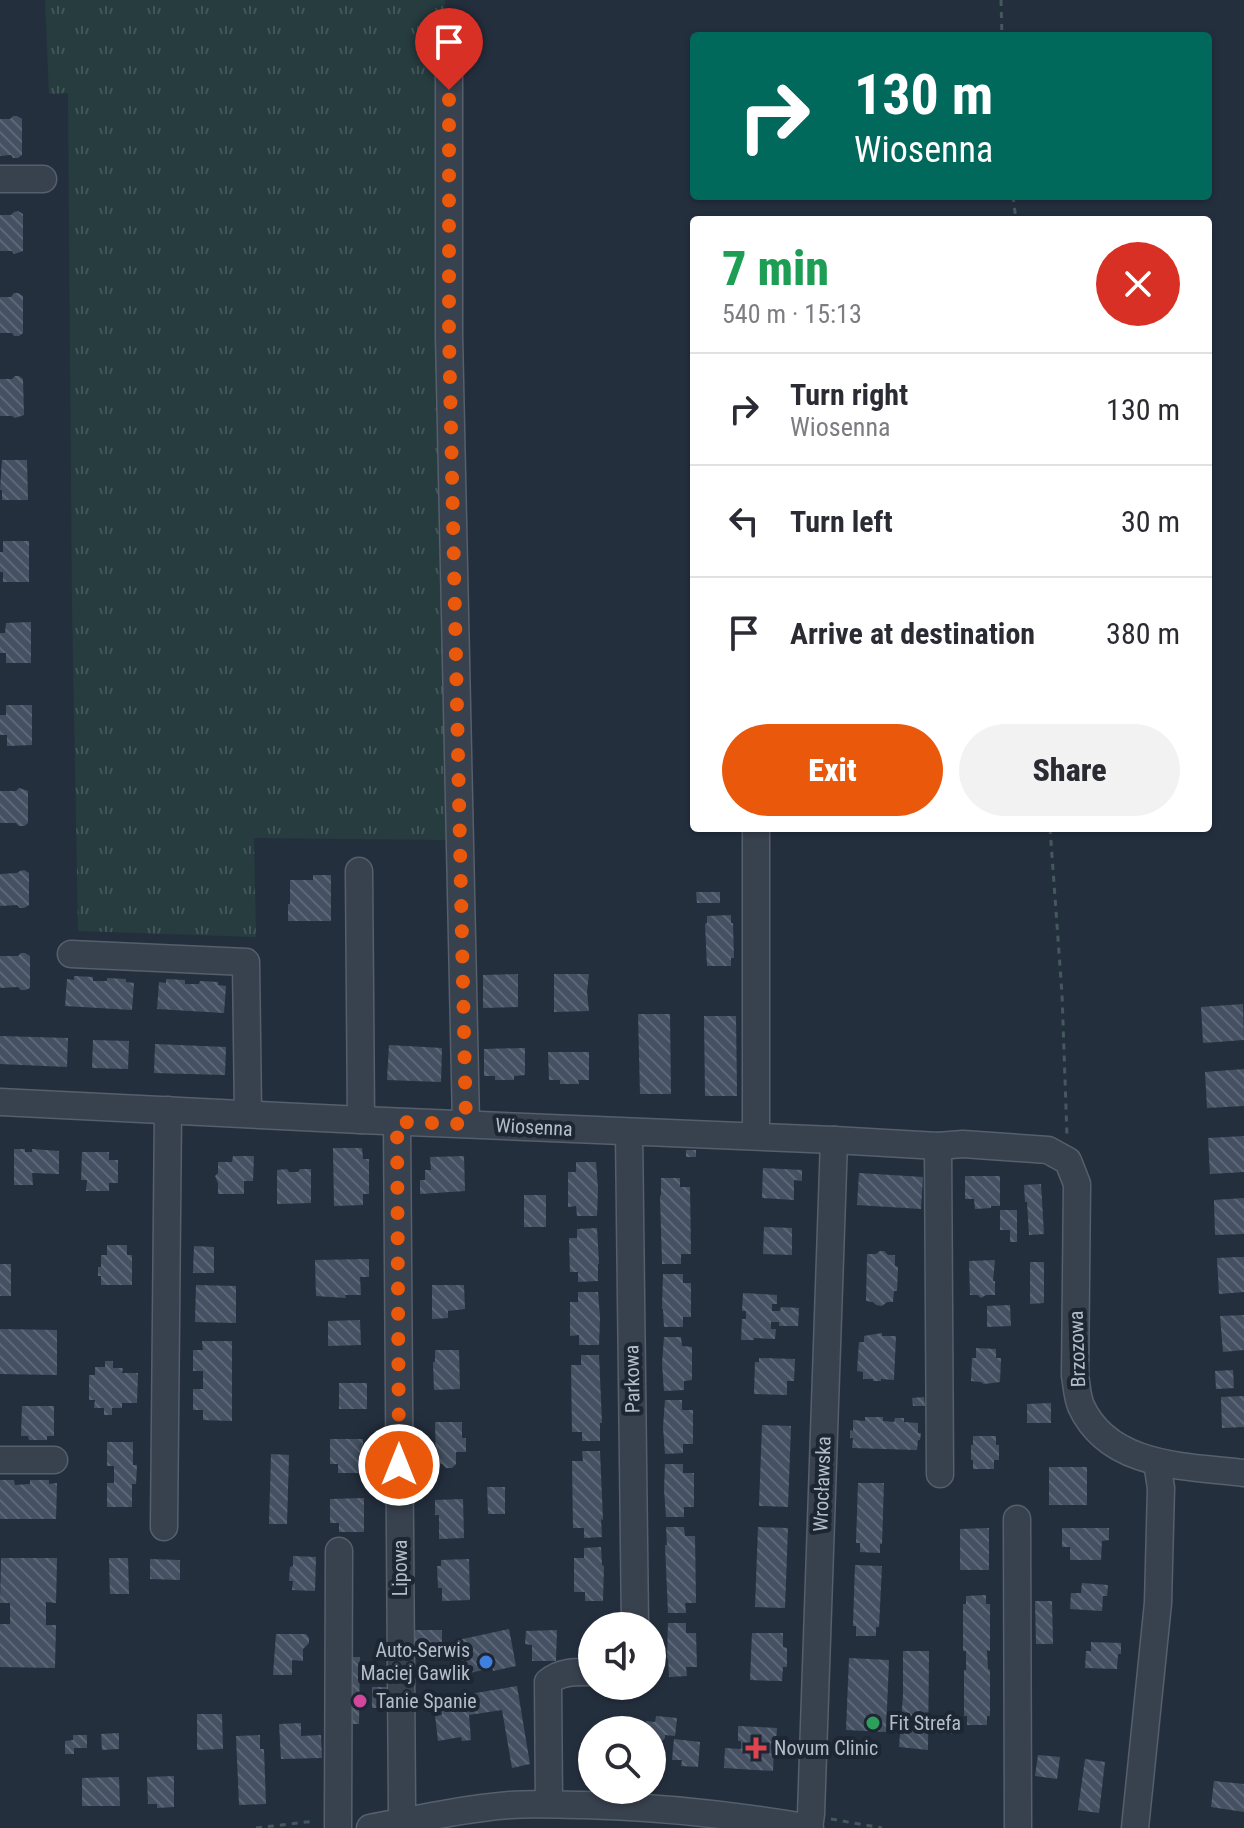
<!DOCTYPE html>
<meta charset="utf-8">
<style>
body{margin:0;font-family:"Roboto Condensed",sans-serif;background:#f2f2f3;color:#2b2b33;height:100vh;display:flex;flex-direction:column;font-size:30px;white-space:nowrap}
*{box-sizing:border-box;margin:0}
p{font-size:26px;color:#7c7c81}
.icon{flex:none;width:44px;height:44px;fill:none;stroke:currentColor;stroke-width:2;stroke-linecap:round;stroke-linejoin:round}
.map{position:relative;flex:1;overflow:hidden}
.sheet{position:absolute;left:690px;top:216px;width:522px;height:616px;display:flex;flex-direction:column;background:#fff;border-radius:8px;box-shadow:0 2px 6px #0004}
.sheet>*{flex:none}
.guide{position:absolute;left:690px;top:32px;width:522px;height:168px;border-radius:8px;box-shadow:0 2px 6px #0004;background:#00695c;color:#fff;overflow:hidden}
.tools{position:absolute;left:578px;top:1612px;display:grid;gap:16px}
.tools a{display:grid;place-items:center;width:88px;height:88px;border-radius:50%;background:#fff;box-shadow:0 2px 6px #0004;font-size:40px}
.pin{position:absolute;display:grid;place-items:center;width:68px;height:68px;color:#fff;margin:-82px -34px;border-radius:50% 50% 50% 0;rotate:-45deg;box-shadow:0 0 8px #0007}
.pin .icon{rotate:45deg}
.me{position:absolute;width:88px;margin:-44px;rotate:0deg;stroke-linejoin:round;filter:drop-shadow(0 0 6px #0008)}
.turn{display:flex;align-items:center;gap:28px;height:168px;padding:0 32px;font-size:36px}
.turn .icon{width:104px;height:104px;stroke-width:2.5}
.turn b{display:block;font-size:56px;line-height:68px}
.round{display:grid;place-items:center;flex:none;width:84px;height:84px;border-radius:42px;background:#f2f2f3}
.summary{display:flex;align-items:center;justify-content:space-between;height:136px;padding:0 32px}
h1{font-size:48px;font-weight:800;line-height:60px;color:#1e9e55}
.action{display:flex;gap:16px;margin-top:auto;padding:16px 32px}
.action a{flex:1;height:92px;border-radius:48px;background:#ea580c;color:#fff;font-size:32px;font-weight:800;line-height:92px;text-align:center}
.action a+a{background:#f2f2f3;color:#2b2b33}
ul{padding:0;list-style:none}
li{display:flex;align-items:center;gap:24px;height:112px;padding:0 32px;border-top:2px solid #e1e1e2}
li div{flex:1}
li b{display:block;font-size:30px}
li em{font-style:normal}
.map>svg:first-child{display:block}
</style>
<div class="map">
<svg width="1244" height="1828" viewBox="0 0 1244 1828">
<defs>
<pattern id="grass-tufts" width="24" height="20" patternUnits="userSpaceOnUse" patternTransform="scale(2)"><rect width="24" height="20" fill="#263c3f"/><path d="M3 7l-1-3M5 7V3M7 7l1-3M15 17l-1-3M17 17v-4M19 17l1-3" fill="none" stroke="#435659"/></pattern>
<pattern id="building-back-hatch" width="6" height="6" patternUnits="userSpaceOnUse" patternTransform="scale(2)"><rect width="6" height="6" fill="#455162"/><path d="M-1 5l2 2M0 0l6 6M5-1l2 2" fill="none" stroke="#5d6877"/></pattern>
</defs>
<rect width="100%" height="100%" fill="#242f3e"/>
<polygon fill="url(#grass-tufts)" points="45,0 445,0 453,840 254,838 256,937 78,931 72,603 68,93 49,94"/>
<g fill="url(#building-back-hatch)">
<polygon points="13,116 17,116 22,119 22,155 18,158 13,158 11,155 0,156 0,119 10,119"/>
<polygon points="18,211 23,214 23,251 14,254 12,251 0,251 0,215 11,215 14,212"/>
<polygon points="14,293 18,293 23,296 23,333 19,336 14,336 12,333 0,333 0,297 11,297"/>
<polygon points="15,376 19,376 23,379 24,415 15,418 12,416 0,416 0,379 12,379"/>
<polygon points="2,460 27,460 28,500 2,500 2,490 0,490"/>
<polygon points="3,541 29,541 29,582 3,582 3,572 0,572 0,552 3,552"/>
<polygon points="31,622 31,663 6,663 6,653 0,653 0,633 5,633 6,623"/>
<polygon points="6,705 32,705 32,745 7,746 7,735 0,735 0,715 6,715"/>
<polygon points="19,788 28,791 28,823 24,826 19,826 16,823 0,823 0,791 16,791"/>
<polygon points="24,870 29,873 29,905 24,908 20,908 17,905 0,906 0,874 17,873 20,871"/>
<polygon points="313,875 331,875 331,921 288,921 288,904 290,904 290,880 313,880"/>
<polygon points="696,892 720,892 720,903 697,903"/>
<polygon points="731,915 731,923 733,923 734,958 731,958 731,966 707,966 705,924 707,923 707,916"/>
<polygon points="21,953 25,953 30,956 30,988 25,990 21,990 18,987 0,988 0,956 18,956"/>
<polygon points="518,974 518,1007 483,1008 483,975"/>
<polygon points="554,974 589,974 587,992 589,1011 554,1012"/>
<polygon points="74,976 93,977 93,981 107,981 107,978 126,979 126,982 134,983 132,1010 65,1006 67,979 74,980"/>
<polygon points="166,979 185,980 185,984 199,984 200,981 218,982 218,985 226,986 224,1013 157,1009 159,982 166,983"/>
<polygon points="1243,1004 1244,1040 1203,1043 1201,1007"/>
<polygon points="638,1014 670,1014 671,1094 640,1094"/>
<polygon points="704,1016 736,1016 737,1096 705,1096"/>
<polygon points="0,1036 68,1038 67,1067 0,1064"/>
<polygon points="93,1040 129,1041 128,1069 92,1068"/>
<polygon points="155,1044 226,1047 225,1075 154,1073"/>
<polygon points="389,1045 442,1048 441,1082 387,1080"/>
<polygon points="525,1048 525,1075 514,1076 514,1080 495,1080 495,1076 484,1076 484,1049"/>
<polygon points="548,1052 589,1052 589,1080 578,1080 579,1084 560,1084 560,1080 549,1080"/>
<polygon points="1244,1069 1244,1106 1207,1108 1205,1072"/>
<polygon points="1244,1136 1244,1172 1210,1174 1208,1138"/>
<polygon points="333,1148 362,1148 363,1159 369,1159 369,1194 363,1194 363,1205 334,1206"/>
<polygon points="14,1149 25,1149 25,1152 32,1152 32,1149 59,1151 59,1174 32,1173 33,1185 14,1185"/>
<rect x="686" y="1150" width="10" height="7"/>
<polygon points="82,1152 109,1152 109,1160 118,1160 118,1183 109,1183 109,1191 86,1191 87,1180 81,1180"/>
<polygon points="233,1156 254,1156 253,1181 244,1181 244,1194 218,1194 218,1183 215,1176 218,1173 218,1162 232,1162"/>
<polygon points="464,1156 465,1191 420,1194 420,1180 425,1180 425,1170 431,1170 430,1157"/>
<polygon points="576,1162 596,1162 598,1189 597,1216 577,1216 576,1206 568,1207 568,1172 576,1172"/>
<polygon points="763,1168 802,1170 802,1181 794,1180 794,1200 762,1198"/>
<polygon points="287,1169 289,1172 298,1172 300,1169 311,1169 311,1203 277,1204 277,1170"/>
<polygon points="859,1173 923,1177 921,1209 857,1205"/>
<polygon points="965,1176 1000,1176 1000,1206 991,1206 991,1208 975,1209 974,1199 965,1199"/>
<polygon points="661,1178 680,1178 680,1187 690,1187 691,1254 681,1254 681,1264 662,1264 660,1196 661,1195"/>
<polygon points="1041,1184 1044,1234 1029,1235 1027,1202 1025,1202 1024,1185"/>
<rect x="524" y="1195" width="22" height="32"/>
<polygon points="1244,1198 1244,1234 1215,1235 1214,1200"/>
<polygon points="1000,1210 1017,1210 1017,1242 1010,1242 1010,1230 1000,1230"/>
<polygon points="764,1227 792,1228 792,1255 763,1254"/>
<polygon points="597,1228 599,1264 598,1264 598,1281 578,1282 578,1272 570,1272 569,1238 577,1238 577,1229"/>
<polygon points="107,1245 127,1245 127,1255 132,1255 132,1285 101,1285 101,1276 98,1276 98,1267 101,1267 101,1255 107,1255"/>
<polygon points="194,1246 214,1247 214,1273 193,1273"/>
<polygon points="880,1251 884,1251 888,1255 895,1255 895,1266 898,1267 897,1291 894,1291 893,1302 887,1302 882,1306 876,1305 873,1302 866,1301 867,1254 876,1254"/>
<polygon points="1238,1257 1244,1257 1244,1292 1219,1294 1217,1258"/>
<polygon points="369,1259 369,1277 360,1277 361,1295 345,1295 346,1298 316,1296 315,1260"/>
<polygon points="995,1260 993,1281 995,1281 995,1295 986,1295 981,1298 978,1295 970,1295 969,1261"/>
<polygon points="1030,1262 1044,1262 1044,1303 1030,1304"/>
<rect x="0" y="1264" width="11" height="32"/>
<polygon points="663,1274 683,1274 683,1283 691,1283 691,1317 683,1317 683,1327 664,1327 663,1309 662,1309"/>
<polygon points="196,1285 236,1286 236,1323 195,1322"/>
<polygon points="432,1285 464,1285 465,1309 448,1311 448,1318 432,1319"/>
<polygon points="578,1292 598,1292 600,1318 599,1345 579,1345 579,1335 570,1336 570,1302 578,1302"/>
<polygon points="743,1293 777,1295 777,1304 772,1304 772,1311 780,1311 781,1307 799,1308 798,1326 779,1326 779,1322 771,1322 771,1329 776,1329 775,1339 754,1338 754,1340 741,1340 742,1319 746,1319 746,1311 742,1311"/>
<polygon points="1010,1305 1011,1326 987,1327 987,1306"/>
<polygon points="1244,1315 1244,1350 1223,1352 1220,1316"/>
<polygon points="360,1320 361,1345 328,1346 328,1321"/>
<polygon points="0,1329 57,1330 57,1375 0,1374"/>
<polygon points="882,1333 882,1336 896,1336 894,1380 881,1379 881,1381 873,1381 873,1379 863,1379 863,1372 857,1371 859,1342 864,1342 864,1336"/>
<polygon points="664,1337 681,1337 682,1346 692,1347 692,1380 684,1381 684,1390 664,1391 662,1364"/>
<polygon points="202,1341 232,1341 232,1421 203,1420 203,1410 193,1410 193,1389 203,1389 203,1371 193,1371 193,1350 203,1350"/>
<polygon points="976,1348 996,1349 996,1358 1001,1358 1000,1382 984,1384 981,1382 971,1381 972,1358 976,1358"/>
<polygon points="435,1350 459,1350 460,1389 434,1390 433,1362 435,1362"/>
<polygon points="581,1355 599,1355 602,1423 600,1423 600,1441 582,1441 582,1432 572,1432 571,1365 581,1365"/>
<polygon points="759,1358 795,1359 794,1381 787,1381 787,1395 754,1394 755,1362 759,1362"/>
<polygon points="105,1361 113,1361 113,1368 123,1368 122,1373 138,1373 137,1403 122,1403 122,1408 112,1408 112,1415 104,1415 104,1408 94,1408 95,1400 89,1400 89,1375 95,1375 95,1367 105,1367"/>
<polygon points="1233,1370 1234,1388 1216,1389 1215,1371"/>
<rect x="339" y="1383" width="28" height="26"/>
<polygon points="1244,1396 1244,1427 1222,1428 1221,1397"/>
<polygon points="924,1397 925,1406 913,1406 912,1398"/>
<polygon points="665,1400 682,1400 682,1410 693,1410 693,1444 683,1444 683,1453 665,1454 663,1427"/>
<polygon points="1051,1403 1051,1423 1027,1423 1027,1404"/>
<polygon points="22,1406 54,1406 54,1436 47,1436 47,1440 29,1440 28,1436 21,1436"/>
<polygon points="865,1417 883,1417 883,1421 894,1422 895,1418 904,1418 904,1422 918,1423 918,1433 921,1433 920,1440 918,1440 917,1450 852,1448 853,1438 850,1438 850,1430 853,1431 853,1420 865,1421"/>
<polygon points="435,1422 462,1422 462,1438 466,1438 466,1452 456,1452 456,1464 452,1468 446,1468 442,1464 436,1464"/>
<polygon points="762,1425 791,1426 788,1507 759,1506"/>
<polygon points="973,1436 996,1436 996,1445 999,1445 999,1460 994,1460 994,1469 973,1469 973,1460 971,1460 971,1445 973,1445"/>
<polygon points="330,1439 363,1439 363,1473 338,1473 338,1464 330,1464"/>
<polygon points="107,1442 133,1442 133,1465 137,1465 136,1484 132,1484 132,1507 107,1507 107,1483 114,1483 114,1466 107,1466"/>
<polygon points="582,1451 600,1451 603,1520 601,1519 602,1537 584,1538 584,1528 573,1528 572,1461 583,1461"/>
<polygon points="271,1454 289,1455 287,1524 269,1524"/>
<polygon points="665,1464 683,1464 683,1473 694,1473 694,1507 684,1507 684,1517 666,1517 664,1490"/>
<rect x="1049" y="1467" width="38" height="38"/>
<polygon points="0,1480 14,1480 15,1485 30,1484 30,1480 49,1480 49,1484 57,1483 56,1519 0,1519"/>
<polygon points="858,1483 884,1483 882,1544 880,1544 880,1553 860,1552 860,1543 856,1543"/>
<polygon points="487,1487 505,1487 505,1514 488,1514"/>
<polygon points="364,1498 364,1532 339,1532 339,1523 330,1523 330,1499"/>
<polygon points="463,1499 464,1538 439,1539 439,1515 435,1515 435,1500"/>
<polygon points="666,1527 684,1527 685,1536 695,1536 696,1603 685,1603 686,1613 668,1613 665,1545 667,1545"/>
<polygon points="758,1527 788,1528 785,1608 755,1607"/>
<polygon points="989,1528 989,1570 960,1570 960,1529"/>
<polygon points="1062,1528 1109,1528 1109,1540 1102,1541 1101,1560 1070,1560 1070,1547 1062,1547"/>
<polygon points="601,1547 602,1565 604,1566 603,1601 585,1601 585,1592 574,1592 574,1558 584,1558 584,1548"/>
<polygon points="293,1556 316,1557 315,1591 292,1590 293,1581 289,1581 290,1567 293,1566"/>
<polygon points="1,1558 57,1558 56,1603 46,1602 46,1625 56,1625 55,1668 0,1667 0,1624 10,1624 10,1603 0,1603"/>
<polygon points="109,1558 128,1558 129,1594 110,1594"/>
<polygon points="150,1559 180,1560 180,1580 150,1579"/>
<polygon points="469,1559 470,1600 442,1601 442,1588 438,1588 437,1566 441,1566 441,1560"/>
<polygon points="855,1565 882,1566 879,1627 876,1627 876,1636 856,1636 856,1626 853,1626"/>
<polygon points="1082,1583 1108,1585 1107,1596 1103,1596 1102,1611 1070,1609 1071,1593 1081,1593"/>
<polygon points="986,1595 986,1604 990,1604 990,1651 987,1650 988,1669 990,1670 990,1716 987,1716 987,1725 967,1725 967,1716 964,1716 964,1670 966,1670 966,1651 963,1651 963,1604 966,1604 966,1596"/>
<polygon points="1035,1601 1052,1601 1053,1644 1036,1644"/>
<polygon points="668,1623 686,1623 686,1633 696,1633 697,1667 686,1667 687,1676 669,1677 668,1659 667,1658"/>
<polygon points="509,1629 516,1666 493,1671 492,1668 465,1674 458,1640"/>
<polygon points="414,1630 442,1630 442,1655 438,1655 438,1660 429,1660 429,1655 414,1655"/>
<polygon points="557,1630 556,1661 532,1661 532,1645 525,1644 526,1631"/>
<polygon points="752,1633 783,1633 783,1647 787,1648 787,1667 783,1667 782,1681 750,1680"/>
<polygon points="276,1634 306,1634 309,1638 309,1643 303,1649 303,1661 292,1660 292,1675 273,1675"/>
<polygon points="1091,1642 1121,1643 1121,1654 1118,1654 1117,1669 1085,1668 1086,1651 1091,1651"/>
<polygon points="903,1651 929,1651 928,1750 899,1747 903,1695"/>
<polygon points="347,1657 360,1657 359,1724 346,1724"/>
<polygon points="849,1658 889,1660 886,1732 846,1730"/>
<polygon points="517,1686 530,1764 512,1768 502,1710 469,1715 471,1740 462,1741 461,1737 438,1741 435,1715 442,1715 440,1699"/>
<rect x="372" y="1687" width="22" height="21"/>
<polygon points="197,1714 222,1714 223,1749 197,1750"/>
<polygon points="656,1716 677,1718 675,1736 665,1735 665,1738 661,1742 658,1741 657,1751 652,1750 652,1730 634,1730 634,1723 646,1724 646,1721 655,1722"/>
<polygon points="933,1722 953,1722 952,1734 933,1733"/>
<polygon points="301,1723 301,1736 321,1735 322,1758 281,1759 279,1724"/>
<polygon points="738,1726 777,1728 776,1743 771,1743 771,1750 774,1750 773,1771 724,1768 725,1748 741,1749 741,1741 738,1741"/>
<polygon points="119,1733 119,1749 102,1750 101,1734"/>
<polygon points="73,1735 87,1735 87,1748 74,1748 74,1754 65,1754 65,1741 73,1740"/>
<polygon points="260,1735 260,1749 264,1749 266,1804 239,1805 236,1736"/>
<polygon points="585,1739 592,1739 592,1763 584,1763"/>
<polygon points="674,1739 700,1742 698,1767 681,1766 682,1760 672,1760"/>
<polygon points="1038,1755 1060,1757 1057,1779 1035,1776"/>
<polygon points="1085,1759 1105,1762 1099,1813 1078,1810"/>
<polygon points="174,1776 174,1807 157,1808 157,1804 148,1804 147,1777"/>
<polygon points="119,1777 120,1806 82,1806 82,1778"/>
<polygon points="1214,1781 1244,1784 1244,1812 1211,1807"/>
</g>
<g fill="none" stroke-linecap="round" stroke-linejoin="round">
<g stroke="#565f6c" stroke-width="29">
<g id="minor">
<polyline points="449,59 449,335 466,1124"/>
<polyline points="0,179 43,179"/>
<polyline points="359,871 361,1120"/>
<polyline points="71,954 246,962 248,1114"/>
<path d="M0,1102L361,1120L834,1140L938,1146L963,1144L1048,1150L1068,1161L1077,1184L1075,1376C1077,1386 1077,1397 1081,1406C1109,1468 1187,1466 1244,1473"/>
<polyline points="397,1122 402,1809 404,1822"/>
<polyline points="629,1132 635,1626"/>
<polyline points="756,1136 756,828"/>
<polyline points="938,1146 940,1474"/>
<polyline points="0,1460 54,1460"/>
<polyline points="1017,1519 1018,1828"/>
<polyline points="164,1527 168,1110"/>
<path d="M549,1804L548,1682C561,1671 575,1672 592,1672"/>
<polyline points="338,1828 339,1551"/>
<path d="M370,1828C416,1819 463,1809 510,1805C534,1803 559,1805 584,1805C660,1807 735,1815 810,1828"/>
<polyline points="809,1828 811,1814 834,1140"/>
<polyline points="1135,1828 1158,1603 1161,1488 1157,1462"/>
</g>
</g>
<g stroke="#44595c" stroke-width="3" stroke-dasharray="6 6" stroke-linecap="butt">
<polyline points="1001,0 1002,36"/>
<polyline points="1013,196 1016,220"/>
<polyline points="1050,828 1062,994 1067,1136"/>
<polyline points="831,1819 882,1828"/>
<polyline points="256,1828 315,1821"/>
</g>
<use href="#minor" stroke="#38414e" stroke-width="26"/>
</g>
<g fill="none" stroke-linecap="round" stroke-linejoin="round">
<polyline stroke="#ea580c" stroke-width="14" stroke-dasharray="0 25.2" points="399,1465 397,1122 466,1124 449,335 449,90"/>
</g>
<circle fill="#3f7fe0" stroke="#1d2633" stroke-width="3" cx="486" cy="1662" r="8"/>
<circle fill="#d1479c" stroke="#1d2633" stroke-width="3" cx="360" cy="1701" r="8"/>
<circle fill="#2e9e5b" stroke="#1d2633" stroke-width="3" cx="873" cy="1723" r="8"/>
<path fill="#e0444e" stroke="#1d2633" stroke-width="3" d="M752 1736h8v8h8v8h-8v8h-8v-8h-8v-8h8z"/>
<g text-anchor="middle" dominant-baseline="central" stroke-width="8" stroke-linejoin="round" paint-order="stroke">
<g font-size="20" fill="#b4bcc9" stroke="#1d2633">
<text transform="translate(534 1127) rotate(3)">Wiosenna</text>
<text transform="translate(1077 1349) rotate(-92)">Brzozowa</text>
<text transform="translate(632 1379) rotate(-91)">Parkowa</text>
<text transform="translate(822 1484) rotate(-88)">Wrocławska</text>
<text transform="translate(400 1568) rotate(-90)">Lipowa</text>
</g>
<g font-size="20" fill="#b4bcc9" stroke="#1d2633" text-anchor="start">
<text x="470" y="1650" text-anchor="end">Auto-Serwis<tspan x="470" dy="23">Maciej Gawlik</tspan></text>
<text x="376" y="1701">Tanie Spanie</text>
<text x="889" y="1723">Fit Strefa</text>
<text x="774" y="1748">Novum Clinic</text>
</g>
</g>
</svg>
<div class="tools">
<a><svg class="icon" aria-label="sound" viewBox="0 0 24 24"><path d="M4 9h4l5-4v14l-5-4H4zM17 9q2 3 0 6"/></svg></a>
<a><svg class="icon" aria-label="search" viewBox="0 0 24 24"><circle cx="10" cy="10" r="6"/><path d="M15 15l6 6"/></svg></a>
</div>
<div class="pin" style="left:449px;top:90px;background:#d93025"><svg class="icon" aria-label="arrive" viewBox="0 0 24 24"><path d="M6 21V4h12l-3 4 3 4H6"/></svg></div>
<svg class="me" style="left:399px;top:1465px" viewBox="-20 -20 40 40"><circle r="17" fill="#ea580c" stroke="#fff" stroke-width="3"/><path d="M0-11L8 9 0 5-8 9z" fill="#fff"/></svg>
<div class="guide">
<div class="turn"><svg class="icon" aria-label="right" viewBox="0 0 24 24"><path d="M7 20v-9h11M14 6l5 5-5 5"/></svg><div><b>130 m</b>Wiosenna</div></div>
</div>
<section class="sheet">
<div class="summary"><div><h1>7 min</h1><p>540 m · 15:13</p></div><a class="round" style="background:#d93025;color:#fff"><svg class="icon" aria-label="close" viewBox="0 0 24 24"><path d="M6 6l12 12M18 6L6 18"/></svg></a></div>
<ul>
<li><svg class="icon" aria-label="right" viewBox="0 0 24 24"><path d="M7 20v-9h11M14 6l5 5-5 5"/></svg><div><b>Turn right</b><p>Wiosenna</p></div><em>130 m</em></li>
<li><svg class="icon" aria-label="left" viewBox="0 0 24 24"><path d="M17 20v-9H6M10 6l-5 5 5 5"/></svg><div><b>Turn left</b></div><em>30 m</em></li>
<li><svg class="icon" aria-label="arrive" viewBox="0 0 24 24"><path d="M6 21V4h12l-3 4 3 4H6"/></svg><div><b>Arrive at destination</b></div><em>380 m</em></li>
</ul>
<div class="action"><a>Exit</a><a>Share</a></div>
</section>
</div>
